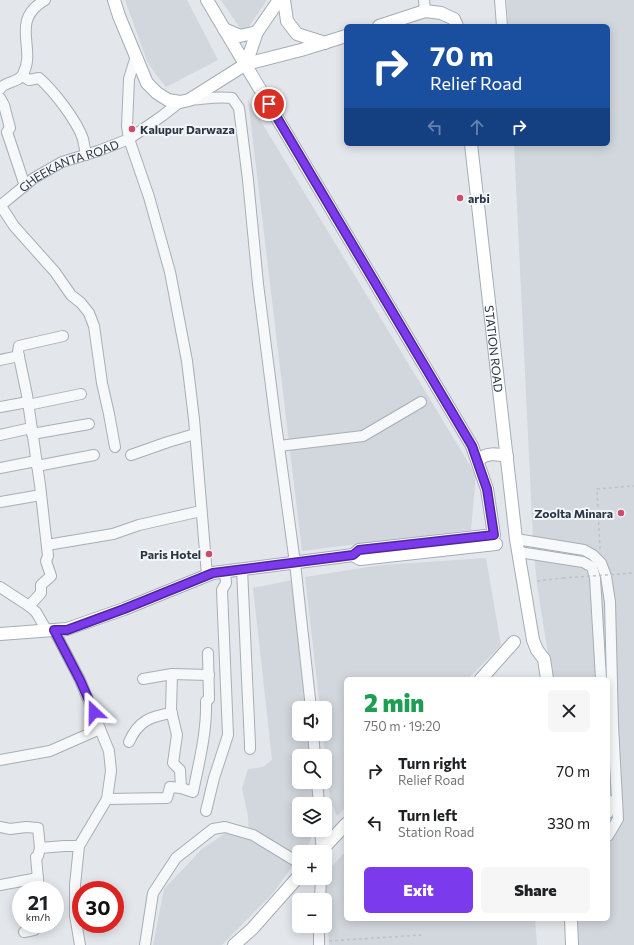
<!DOCTYPE html>
<meta charset="utf-8">
<style>
body{margin:0;font-family:Commissioner,sans-serif;background:#f6f6f6;color:#202124;height:100vh;display:flex;flex-direction:column;font-size:15px;white-space:nowrap}
*{box-sizing:border-box;margin:0}
p{font-size:13px;color:#757577}
.icon{flex:none;width:22px;height:22px;fill:none;stroke:currentColor;stroke-width:2;stroke-linecap:round;stroke-linejoin:round}
.map{position:relative;flex:1;overflow:hidden}
.drawer{position:absolute;left:344px;top:677px;width:266px;height:244px;display:flex;flex-direction:column;background:#fff;border-radius:6px;box-shadow:0 2px 10px #0003}
.drawer>*{flex:none}
.banner{position:absolute;left:344px;top:24px;width:266px;height:122px;border-radius:6px;box-shadow:0 2px 10px #0003;background:#1a4fa0;color:#fff;overflow:hidden}
.buttons{position:absolute;left:292px;top:701px;display:grid;gap:8px}
.buttons a{display:grid;place-items:center;width:40px;height:40px;border-radius:6px;background:#fff;box-shadow:0 2px 10px #0003;font-size:20px}
.speed{position:absolute;left:12px;top:881px;display:flex;gap:8px;font-size:20px;font-weight:700;text-align:center}
.speed>*{display:grid;place-content:center;width:52px;height:52px;border-radius:50%;background:#fff;box-shadow:0 2px 10px #0003;line-height:1}
.speed small{font-size:10px;font-weight:400}
.speed .limit{border:6px solid #d22;background:#fff;color:#111}
.pin{position:absolute;display:grid;place-items:center;width:34px;height:34px;color:#fff;margin:-17px;border:2px solid #fff;border-radius:50%;box-shadow:0 1px 4px #0007}
.me{position:absolute;width:44px;margin:-22px;rotate:337deg;stroke-linejoin:round;filter:drop-shadow(0 0 3px #0008)}
.turn{display:flex;align-items:center;gap:14px;height:84px;padding:0 20px;font-size:18px}
.turn .icon{width:52px;height:52px;stroke-width:2.5}
.turn b{display:block;font-size:28px;line-height:34px}
.lanes{display:flex;align-items:center;height:38px;padding:0 20px;background:#0003;justify-content:center;gap:20px;direction:ltr}
.lanes .off{opacity:.35}
.round{display:grid;place-items:center;flex:none;width:42px;height:42px;border-radius:6px;background:#f6f6f6}
.head{display:flex;align-items:center;justify-content:space-between;height:68px;padding:0 20px}
h1{font-size:24px;font-weight:800;line-height:30px;color:#1e9e55}
.action{display:flex;gap:8px;margin-top:auto;padding:8px 20px}
.action a{flex:1;height:46px;border-radius:6px;background:#7c3aed;color:#fff;font-size:16px;font-weight:800;line-height:46px;text-align:center}
.action a+a{background:#f6f6f6;color:#202124}
ul{padding:0;list-style:none}
li{display:flex;align-items:center;gap:12px;height:52px;padding:0 20px}
li div{flex:1}
li b{display:block;font-size:15px}
li em{font-style:normal}
.map>svg:first-child{display:block}
</style>
<div class="map">
<svg width="634" height="945" viewBox="0 0 634 945">
<rect width="100%" height="100%" fill="#e3e7eb"/>
<g fill="#d2d7dd">
<polygon points="125,0 187,0 218,60 166,87 154,72 147,61"/>
<polygon points="221,0 267,0 244,34"/>
<polygon points="507,0 634,0 634,945 578,945 578,919 608,919 608,679 552,679 537,585 533,540 514,144 608,144 608,26 508,26"/>
<polygon points="248,100 476,475 471,530 302,551"/>
<polygon points="486,558 501,645 468,679 346,679 346,807 337,816 330,800 323,734 325,734 325,708 320,708 305,577 381,565"/>
<polygon points="292,580 305,708 299,708 299,734 308,734 310,756 299,756 299,782 312,782 315,804 299,804 299,830 314,830 309,844 303,852 299,852 299,857 273,893 222,945 153,945 164,889 202,849 233,828 249,837 248,816 242,788 248,769 263,767 272,760 253,588"/>
<polygon points="346,851 346,919 535,919 537,945 329,945 325,874"/>
</g>
<g fill="none" stroke-linecap="round" stroke-linejoin="round">
<g stroke="#a8aeb6" stroke-width="12">
<g id="minor">
<polyline points="424,0 425,11"/>
<polyline points="500,0 502,26"/>
<polyline points="136,56 129,79 127,126 129,139 149,197 170,272 187,361 194,419 207,575"/>
<path d="M23,76L29,80L39,78C54,91 77,121 83,139C84,144 85,150 86,155"/>
<path d="M0,89C5,81 19,83 23,74C37,48 9,21 45,0"/>
<polyline points="0,98 4,105 10,128 7,132 25,186"/>
<path d="M189,100C204,99 218,96 232,98L239,108L248,180L258,284L275,417L295,563L311,708"/>
<path id="s1" d="M0,206L34,178L62,162L98,151L129,139L162,116L180,102"/>
<polyline points="1,206 14,226 55,272 71,295 81,303 89,313 94,326 102,383 109,414 115,447"/>
<polyline points="0,360 19,356"/>
<polyline points="28,405 81,394"/>
<polyline points="0,407 28,402"/>
<polyline points="32,434 89,424"/>
<polyline points="0,435 31,428"/>
<polyline points="279,446 363,436 421,402"/>
<polyline points="131,455 168,442 195,434"/>
<polyline points="37,466 94,455"/>
<polyline points="0,468 36,461"/>
<polyline points="0,502 41,495"/>
<polyline points="516,539 584,550 593,555 601,563 606,576 610,602 613,725 618,819 608,836"/>
<polyline points="47,545 113,534 139,525 201,511"/>
<polyline points="519,552 583,562 592,567 595,578 601,679"/>
<polyline points="242,569 250,744 250,749"/>
<polyline points="0,587 29,606 36,612 47,631"/>
<polyline points="29,606 41,593 41,585 51,576 46,561 48,556 40,485 27,395 18,352 19,346 63,336"/>
<polyline points="54,630 80,680 109,751 111,771 107,799 79,846 75,885 75,915 80,945"/>
<polyline points="172,674 209,675"/>
<polyline points="143,679 172,674 171,710 177,735 173,763 180,770 181,788"/>
<polyline points="313,734 315,756"/>
<path d="M129,742C138,721 151,716 172,713"/>
<polyline points="0,760 50,751 100,729"/>
<polyline points="317,782 319,804"/>
<path d="M107,799L167,798L170,787L181,788L193,792C199,762 207,732 206,701L209,699L208,653"/>
<polyline points="608,800 608,813"/>
<polyline points="206,811 214,778 228,735 222,590 226,583 225,571"/>
<polyline points="0,827 10,829 26,827 38,828 40,848 64,846 79,846"/>
<polyline points="320,830 322,852"/>
<polyline points="0,885 38,878"/>
<polyline points="39,890 36,857 38,856 40,848"/>
<polyline points="320,900 321,878"/>
<polyline points="24,932 34,930 34,924"/>
<polyline points="145,945 153,893 176,858 213,829 225,827 253,835 299,863"/>
<polyline points="319,945 319,926"/>
</g>
</g>
<g stroke="#a3adb7" stroke-width="14">
<g id="major">
<polyline points="114,0 119,16 147,83 157,93 168,100 180,102 189,100 246,64 301,50 346,36"/>
<polyline points="284,0 287,21 297,34 325,43"/>
<polyline points="379,26 425,11 441,13 454,19 457,26"/>
<polyline points="224,29 240,36 257,32"/>
<polyline points="246,64 257,32 279,0"/>
<path id="s2" d="M471,144L516,539L533,640L537,650L544,659L547,679"/>
<path d="M478,461C485,452 497,454 507,456"/>
<polyline points="353,555 360,559 496,544"/>
<polyline points="0,634 67,629 124,609 213,573 353,555 359,550 494,535 487,489 472,446 207,0"/>
<polyline points="481,679 514,642"/>
<polyline points="320,852 346,824"/>
<polyline points="571,919 572,945"/>
<polyline points="234,945 252,929 299,876"/>
</g>
</g>
<g stroke="#bdc2c6" stroke-width="1.5" stroke-dasharray="3 3" stroke-linecap="butt">
<polyline points="600,549 597,489 634,486"/>
<polyline points="537,581 563,578"/>
<polyline points="329,941 421,935"/>
</g>
<use href="#minor" stroke="#f6f8f9" stroke-width="10"/>
<use href="#major" stroke="#fff" stroke-width="12"/>
<polyline stroke="#bdc2c6" stroke-width="1.5" stroke-dasharray="3 3" stroke-linecap="butt" points="563,578 634,573"/>
</g>
<g fill="none" stroke-linecap="round" stroke-linejoin="round">
<g stroke="#51269a" stroke-width="10">
<polyline id="route" points="94,712 80,680 54,630 67,630 124,609 213,573 353,555 359,550 494,535 487,489 472,446 269,104"/>
</g>
<use href="#route" stroke="#7c3aed" stroke-width="7"/>
</g>
<g fill="#cd4c6c" stroke="#f3f6f8" stroke-width="1.5">
<circle cx="132" cy="129" r="4"/>
<circle cx="460" cy="198" r="4"/>
<circle cx="621" cy="513" r="4"/>
<circle cx="209" cy="554" r="4"/>
</g>
<g text-anchor="middle" dominant-baseline="central" stroke-width="4" stroke-linejoin="round" paint-order="stroke">
<g font-size="12" font-weight="bold" fill="#2b3644" stroke="#f3f6f8" text-anchor="start">
<text x="140" y="129">Kalupur Darwaza</text>
<text x="468" y="198">arbi</text>
<text x="613" y="513" text-anchor="end">Zoolta Minara</text>
<text x="201" y="554" text-anchor="end">Paris Hotel</text>
</g>
<g font-size="12" fill="#2b3644" stroke="#f3f6f8">
<text stroke="none"><textPath href="#s1" startOffset="81">GHEEKANTA ROAD</textPath></text>
<text stroke="none"><textPath href="#s2" startOffset="206">STATION ROAD</textPath></text>
</g>
</g>
</svg>
<div class="buttons">
<a><svg class="icon" aria-label="sound" viewBox="0 0 24 24"><path d="M4 9h4l5-4v14l-5-4H4zM17 9q2 3 0 6"/></svg></a>
<a><svg class="icon" aria-label="search" viewBox="0 0 24 24"><circle cx="10" cy="10" r="6"/><path d="M15 15l6 6"/></svg></a>
<a><svg class="icon" aria-label="layers" viewBox="0 0 24 24"><path d="M12 4l9 5-9 5-9-5zM3 14l9 5 9-5"/></svg></a>
<a>+</a>
<a>−</a>
</div>
<div class="speed"><div>21<small>km/h</small></div><div class="limit">30</div></div>
<div class="pin" style="left:269px;top:104px;background:#d93025"><svg class="icon" aria-label="arrive" viewBox="0 0 24 24"><path d="M6 21V4h12l-3 4 3 4H6"/></svg></div>
<svg class="me" style="left:94px;top:712px" viewBox="-20 -20 40 40"><path d="M0-17L14 15 0 8-14 15z" fill="#7c3aed" stroke="#fff" stroke-width="4"/></svg>
<div class="banner">
<div class="turn"><svg class="icon" aria-label="right" viewBox="0 0 24 24"><path d="M7 20v-9h11M14 6l5 5-5 5"/></svg><div><b>70 m</b>Relief Road</div></div>
<div class="lanes"><svg class="icon off" aria-label="left" viewBox="0 0 24 24"><path d="M17 20v-9H6M10 6l-5 5 5 5"/></svg><svg class="icon off" aria-label="ahead" viewBox="0 0 24 24"><path d="M12 20V5M6 11l6-6 6 6"/></svg><svg class="icon" aria-label="right" viewBox="0 0 24 24"><path d="M7 20v-9h11M14 6l5 5-5 5"/></svg></div>
</div>
<section class="drawer">
<div class="head"><div><h1>2 min</h1><p>750 m · 19:20</p></div><a class="round"><svg class="icon" aria-label="close" viewBox="0 0 24 24"><path d="M6 6l12 12M18 6L6 18"/></svg></a></div>
<ul>
<li><svg class="icon" aria-label="right" viewBox="0 0 24 24"><path d="M7 20v-9h11M14 6l5 5-5 5"/></svg><div><b>Turn right</b><p>Relief Road</p></div><em>70 m</em></li>
<li><svg class="icon" aria-label="left" viewBox="0 0 24 24"><path d="M17 20v-9H6M10 6l-5 5 5 5"/></svg><div><b>Turn left</b><p>Station Road</p></div><em>330 m</em></li>
</ul>
<div class="action"><a>Exit</a><a>Share</a></div>
</section>
</div>
